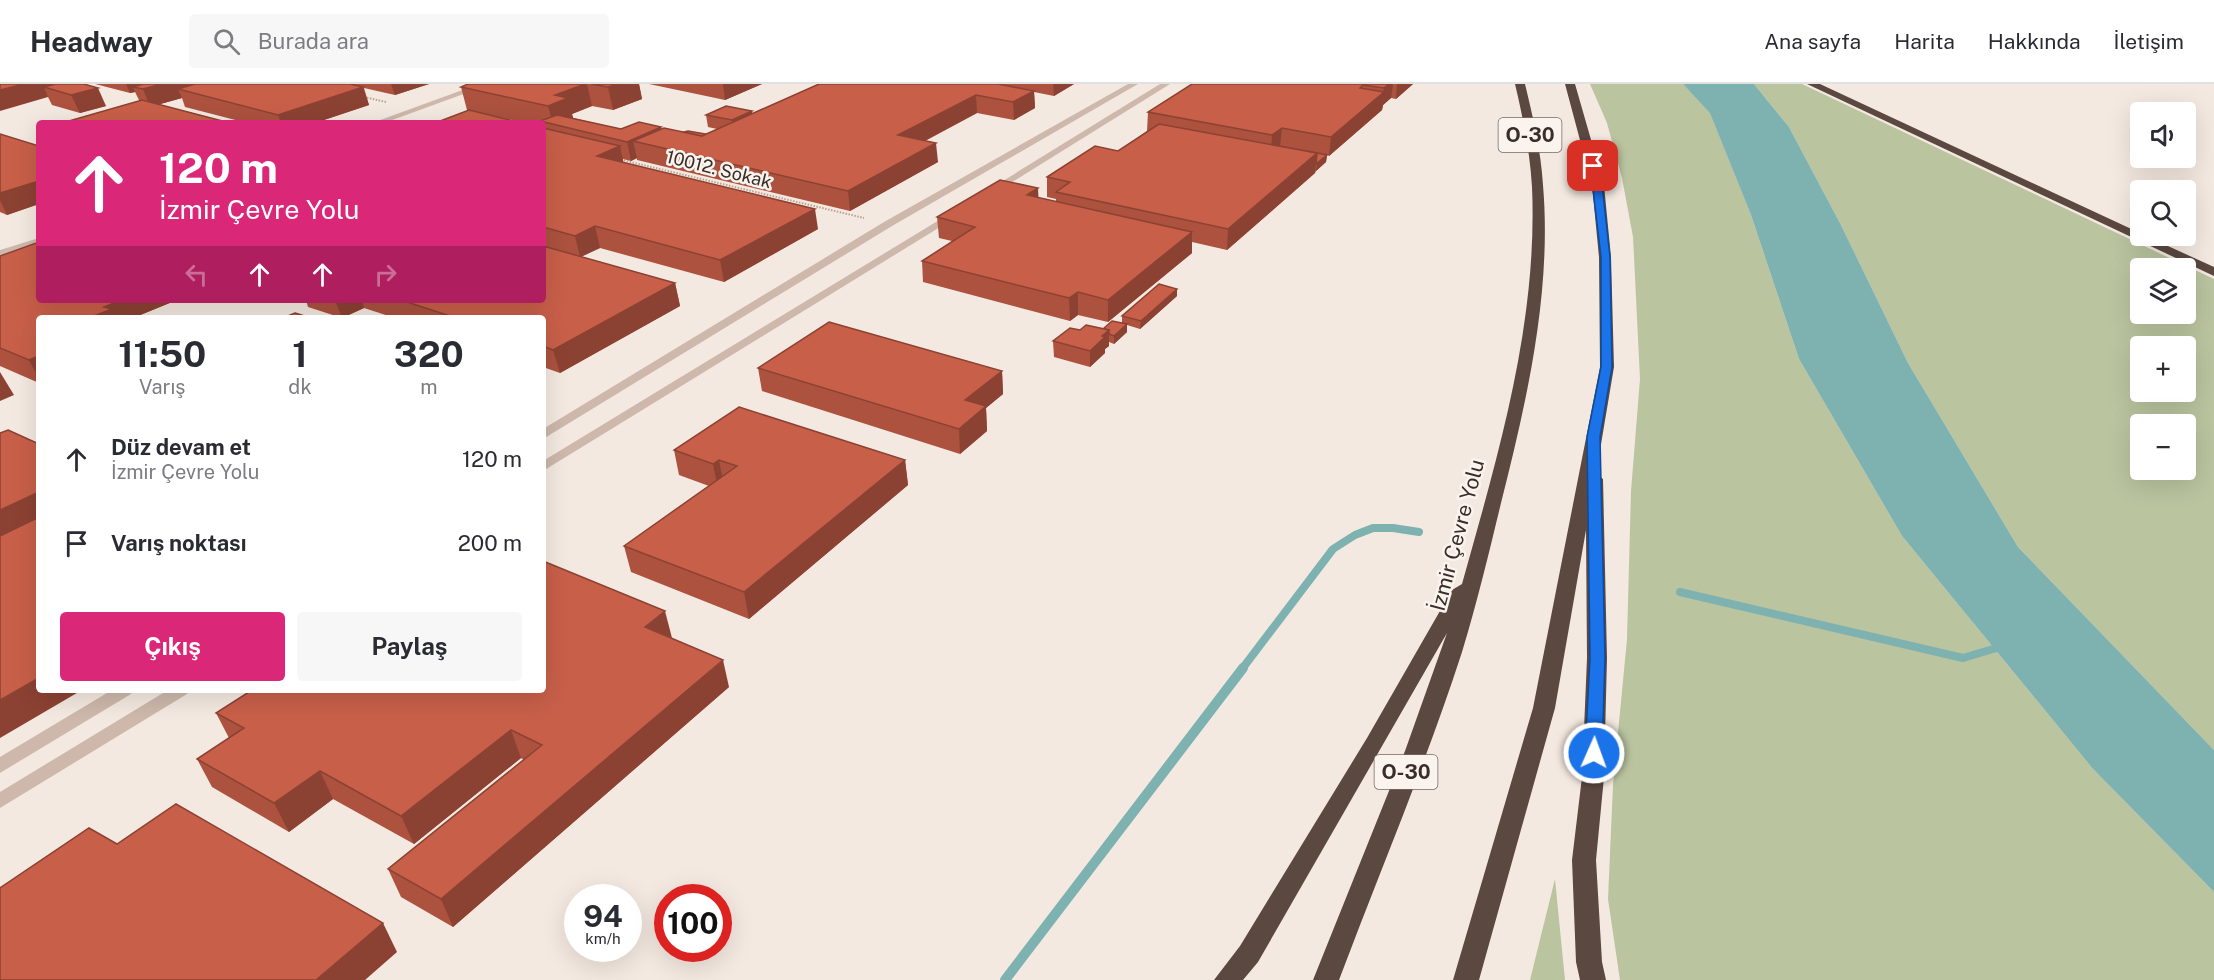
<!DOCTYPE html>
<html lang="tr">
<meta charset="utf-8">
<style>
body{margin:0;font-family:"Public Sans",sans-serif;background:#f7f7f7;color:#2b2b33;height:100vh;display:flex;flex-direction:column;font-size:22px;white-space:nowrap}
*{box-sizing:border-box;margin:0}
p{font-size:20px;color:#7c7c81}
.icon{flex:none;width:33px;height:33px;fill:none;stroke:currentColor;stroke-width:2;stroke-linecap:round;stroke-linejoin:round}
.map{position:relative;flex:1;overflow:hidden}
.side{position:absolute;left:36px;top:231px;width:510px;height:378px;display:flex;flex-direction:column;background:#fff;border-radius:6px;box-shadow:0 6px 24px #0002}
.side>*{flex:none}
.guide{position:absolute;left:36px;top:36px;width:510px;height:183px;border-radius:6px;box-shadow:0 6px 24px #0002;background:#db2777;color:#fff;overflow:hidden}
.controls{position:absolute;left:2130px;top:18px;display:grid;gap:12px}
.controls a{display:grid;place-items:center;width:66px;height:66px;border-radius:6px;background:#fff;box-shadow:0 6px 24px #0002;font-size:30px}
.speed{position:absolute;left:564px;top:800px;display:flex;gap:12px;font-size:30px;font-weight:700;text-align:center}
.speed>*{display:grid;place-content:center;width:78px;height:78px;border-radius:50%;background:#fff;box-shadow:0 6px 24px #0002;line-height:1}
.speed small{font-size:15px;font-weight:400}
.speed .limit{border:9px solid #d22;background:#fff;color:#111}
.pin{position:absolute;display:grid;place-items:center;width:51px;height:51px;color:#fff;margin:-26px;border-radius:12px;box-shadow:0 3px 9px #0006}
.me{position:absolute;width:66px;margin:-33px;rotate:2deg;stroke-linejoin:round;filter:drop-shadow(0 0 4px #0008)}
.turn{display:flex;align-items:center;gap:21px;height:126px;padding:0 24px;font-size:27px}
.turn .icon{width:78px;height:78px;stroke-width:2.5}
.turn b{display:block;font-size:42px;line-height:51px}
.lanes{display:flex;align-items:center;height:57px;padding:0 24px;background:#0003;justify-content:center;gap:30px;direction:ltr}
.lanes .off{opacity:.35}
.eta{display:flex;justify-content:space-evenly;align-items:center;height:102px;text-align:center}
.eta b{font-size:36px;font-weight:700;line-height:42px}
.primary-button{display:flex;gap:12px;margin-top:auto;padding:12px 24px}
.primary-button a{flex:1;height:69px;border-radius:6px;background:#db2777;color:#fff;font-size:24px;font-weight:700;line-height:69px;text-align:center}
.primary-button a+a{background:#f7f7f7;color:#2b2b33}
ul{padding:0;list-style:none}
li{display:flex;align-items:center;gap:18px;height:84px;padding:0 24px}
li div{flex:1}
li b{display:block;font-size:22px}
li em{font-style:normal}
header{display:flex;align-items:center;gap:36px;box-sizing:border-box;height:84px;padding:0 30px;background:#fff;border-bottom:2px solid #e1e1e2}
header strong{font-size:28px}
nav{display:flex;gap:33px;margin-inline-start:auto;font-size:21px}
.search{width:420px;height:54px;background:#f7f7f7;display:flex;align-items:center;gap:15px;box-sizing:border-box;padding:0 21px;border-radius:6px;color:#7c7c81;font-size:22px}
.map>svg:first-child{display:block}
</style>
<header>
<strong>Headway</strong>
<div class="search"><svg class="icon" aria-label="search" viewBox="0 0 24 24"><circle cx="10" cy="10" r="6"/><path d="M15 15l6 6"/></svg>Burada ara</div>
<nav><a>Ana sayfa</a><a>Harita</a><a>Hakkında</a><a>İletişim</a></nav>
</header>
<div class="map">
<svg width="2214" height="896" viewBox="0 0 2214 896">
<rect width="100%" height="100%" fill="#f4e9e0"/>
<g fill="#bac49f" fill-rule="evenodd">
<polygon points="1590,0 1683,0 1710,28 1751,131 1799,275 1902,452 2093,685 2214,808 2214,896 1620,896 1608,815 1613,701 1627,555 1631,407 1640,295 1633,153 1622,94 1607,39"/>
<path d="M1754,0H1802L2214,195V666L2018,463L1908,279L1841,141L1789,43ZM2140,184H2186V230H2140ZM2140,262H2186V308H2140ZM2140,340H2186V386H2140Z"/>
<polygon points="1555,795 1565,896 1530,896"/>
</g>
<polygon fill="#7eb2b0" points="1683,0 1754,0 1789,43 1841,141 1908,279 2018,463 2214,666 2214,808 2093,685 1902,452 1799,275 1751,131 1710,29"/>
<g fill="none" stroke-linecap="round" stroke-linejoin="round">
<g stroke="#7eb2b0" stroke-width="8">
<polyline points="1680,508 1963,574 2003,562"/>
<polyline points="1242,585 1333,465 1355,451 1373,444 1393,444 1419,448"/>
</g>
<polyline stroke="#7eb2b0" stroke-width="10" points="1005,896 1243,584"/>
<g stroke="#b9a295" stroke-width="2" stroke-dasharray="1.5 1.5" stroke-linecap="butt">
<polyline points="364,13 386,18"/>
<polyline points="618,75 864,134"/>
</g>
<g fill="#cdb8ab" fill-rule="evenodd">
<polygon points="479,0 491,0 384,39 372,39"/>
<polygon points="39,154 39,160 0,173 0,166"/>
</g>
<g fill="#cdb8ab" fill-rule="evenodd">
<polygon points="1128,0 1138,0 892,142 543,355 543,345 884,138"/>
<polygon points="1160,0 1170,0 993,110 985,108"/>
<polygon points="954,127 958,128 958,132 543,387 543,377"/>
<polygon points="112,606 134,606 131,610 0,689 0,673"/>
<polygon points="168,606 190,606 187,610 0,724 0,708"/>
</g>
<g fill="#5b4841" fill-rule="evenodd">
<path d="M1515,0H1525C1533,33 1541,67 1543,101C1552,208 1527,316 1501,419C1489,469 1477,519 1462,568C1426,679 1380,787 1339,896H1313L1405,667L1447,549L1258,878L1243,896H1214L1240,862L1367,654L1452,506L1462,500C1498,371 1538,239 1532,103C1530,68 1523,34 1515,0Z"/>
<polygon points="1565,0 1575,0 1604,101 1611,173 1614,283 1596,390 1603,395 1607,574 1604,693 1596,776 1602,878 1606,896 1580,896 1576,878 1572,776 1582,693 1587,574 1586,446 1555,624 1479,896 1453,896 1533,624 1600,283 1599,173 1592,101"/>
<polygon points="1807,0 1820,0 2140,149 2140,152 2146,152 2214,183 2214,192"/>
</g>
</g>
<g fill="#ac523f">
<polygon points="0,0 84,0 106,22 80,29 52,21 48,13"/>
<polygon points="95,0 429,0 395,11 364,4 369,21 315,39 247,39 185,23 182,14 160,20 139,16 135,8 130,9"/>
<polygon points="468,0 639,0 642,15 613,26 592,22 572,30 573,34 621,45 662,45 705,50 717,45 708,43 706,31 752,27 752,30 819,0 1074,0 1054,12 1034,8 1035,24 1014,36 977,29 925,57 938,78 850,127 637,76 637,74 631,77 623,75 623,78 818,145 724,198 600,164 581,173 675,199 680,222 560,289 543,283 543,234 395,234 364,224 342,234 308,223 306,216 543,216 543,39 526,39 467,26 461,3"/>
<polygon points="649,0 762,0 725,16"/>
<polygon points="1192,0 1413,0 1396,15 1391,14 1383,21 1382,26 1329,72 1327,71 1326,78 1316,87 1315,89 1227,166 1192,158 1192,169 1108,238 1078,231 1070,237 923,198 922,177 952,157 939,154 937,133 1038,114 1056,118 1056,115 1047,113 1047,93 1118,67 1147,47 1148,28"/>
<polygon points="0,50 39,62 39,120 7,131 0,128"/>
<polygon points="0,172 39,216 177,216 133,234 39,234 39,299 0,282"/>
<polygon points="1177,205 1177,212 1140,245 1127,241 1127,248 1114,260 1109,258 1109,262 1105,265 1105,269 1090,283 1054,273 1053,257 1080,246 1103,245 1122,239 1122,232"/>
<polygon points="758,284 1002,287 1003,310 986,324 987,347 960,370 762,307"/>
<polygon points="674,366 905,376 908,401 749,535 631,488 624,462 709,402 679,391"/>
<polygon points="671,554 729,603 453,843 401,813 388,785 524,676 521,674 414,760 333,715 289,748 212,703 197,675 229,654 216,629"/>
</g>
<g fill="#8c4233">
<polygon points="24,0 58,0 44,3 48,13 0,27 0,6"/>
<polygon points="126,0 229,0 178,5 182,14 150,23 143,5 133,3 135,8 130,9"/>
<polygon points="391,0 429,0 395,11"/>
<polygon points="585,0 587,0 592,22 572,30 574,37 553,40 548,22 555,11"/>
<polygon points="617,0 639,0 642,15 613,26 608,3"/>
<polygon points="723,0 762,0 725,16"/>
<polygon points="1053,0 1074,0 1054,12"/>
<polygon points="1389,0 1393,0 1391,14 1383,21 1382,26 1329,72 1331,53 1383,9 1384,4"/>
<polygon points="1397,0 1413,0 1396,15"/>
<polygon points="363,3 369,21 315,39 281,39 278,31"/>
<polygon points="98,4 106,22 80,29 71,11"/>
<polygon points="1034,7 1035,24 1014,36 1013,18"/>
<polygon points="976,11 977,29 900,70 898,51"/>
<polygon points="752,27 754,40 734,49 732,36"/>
<polygon points="661,43 665,62 633,57 637,74 631,77 627,58"/>
<polygon points="1282,44 1280,63 1271,70 1272,51"/>
<polygon points="936,59 938,78 850,127 848,107"/>
<polygon points="620,62 624,81 597,72"/>
<polygon points="1317,69 1315,89 1227,166 1228,145"/>
<polygon points="1327,71 1326,78 1316,87 1317,80"/>
<polygon points="39,97 39,120 7,131 0,116 0,109"/>
<polygon points="1038,104 1039,124 1027,111"/>
<polygon points="815,125 818,145 724,198 720,176"/>
<polygon points="595,142 600,164 580,173 575,152"/>
<polygon points="1192,148 1192,169 1108,238 1108,216"/>
<polygon points="675,199 680,222 560,289 553,266"/>
<polygon points="1177,205 1177,212 1140,245 1141,237"/>
<polygon points="1078,208 1078,231 1070,237 1069,214"/>
<polygon points="119,216 177,216 133,234 89,234 104,223"/>
<polygon points="335,216 362,216 364,224 342,234"/>
<polygon points="1127,240 1127,248 1114,260 1114,252"/>
<polygon points="1109,246 1109,262 1105,265 1105,269 1090,283 1090,267 1102,252"/>
<polygon points="39,272 39,295 29,276"/>
<polygon points="1002,287 1003,310 986,324 987,347 960,370 959,345 965,316"/>
<polygon points="0,288 14,311 0,317"/>
<polygon points="719,376 724,401 718,405 713,380"/>
<polygon points="905,376 908,401 749,535 744,508"/>
<polygon points="39,408 39,440 0,459 0,426"/>
<polygon points="665,527 672,554 645,543"/>
<polygon points="723,576 729,603 453,843 441,815"/>
<polygon points="39,594 39,606 82,606 0,654 0,616"/>
<polygon points="511,646 521,674 414,760 401,732"/>
<polygon points="320,687 333,715 289,748 274,719"/>
<polygon points="383,839 397,868 365,896 316,896"/>
</g>
<g fill="#c85f49" stroke="#8c4233" stroke-width="1.5">
<polygon points="0,0 24,0 0,6"/>
<polygon points="56,0 84,0 98,4 71,11 44,3"/>
<polygon points="143,0 162,0 143,5 133,3"/>
<polygon points="195,0 350,0 363,3 278,31 178,5"/>
<polygon points="468,0 585,0 555,11 568,14 548,22 461,3"/>
<polygon points="591,0 617,0 608,3"/>
<polygon points="819,0 998,0 1034,7 1013,18 976,11 898,51 936,59 848,107 633,57 664,44 702,52"/>
<polygon points="1192,0 1389,0 1384,4 1363,1 1360,4 1384,8 1331,53 1282,44 1272,51 1148,28"/>
<polygon points="142,16 230,39 62,39"/>
<polygon points="726,22 752,27 732,36 706,31"/>
<polygon points="469,26 522,39 435,39"/>
<polygon points="557,31 621,45 639,38 661,43 627,58 540,37"/>
<polygon points="1159,40 1317,69 1228,145 1056,108 1070,98 1047,93 1095,62 1118,67"/>
<polygon points="543,44 620,62 597,72 815,125 720,176 595,142 575,152 543,143"/>
<polygon points="688,47 705,50 702,52 684,48"/>
<polygon points="0,50 39,62 39,97 0,109"/>
<polygon points="1307,67 1327,71 1316,80 1317,69"/>
<polygon points="1000,96 1038,104 1027,111 1192,148 1108,216 1078,208 1069,214 922,177 975,143 937,133"/>
<polygon points="39,158 39,216 121,216 104,223 112,225 89,234 39,234 39,272 29,276 0,264 0,172"/>
<polygon points="543,162 675,199 553,266 543,262 543,234 456,234 401,216 543,216"/>
<polygon points="1159,200 1177,205 1141,237 1122,232"/>
<polygon points="295,229 311,234 283,234"/>
<polygon points="1112,237 1127,240 1114,252 1109,250 1109,246 1103,245"/>
<polygon points="829,238 1002,287 965,316 986,322 959,345 758,284"/>
<polygon points="1086,241 1109,246 1102,252 1105,253 1090,267 1053,257 1070,244 1080,246"/>
<polygon points="739,323 905,376 744,508 624,462 737,382 719,376 713,380 674,366"/>
<polygon points="8,346 39,360 39,408 0,426 0,349"/>
<polygon points="39,433 39,594 0,616 0,452"/>
<polygon points="543,477 665,527 645,543 723,576 441,815 388,785 542,661 511,646 401,732 320,687 274,719 197,675 244,644 216,629 252,606 543,606"/>
<polygon points="176,720 383,839 316,896 0,896 0,804 89,744 117,760"/>
</g>
<polygon fill="#1a73e8" stroke="#114b97" stroke-width="1.5" points="1590,80 1597,82 1602,101 1610,173 1612,283 1600,353 1605,574 1602,669 1594,675 1585,669 1590,574 1587,353 1601,283 1601,173"/>
<g text-anchor="middle" dominant-baseline="central" stroke-width="5" stroke-linejoin="round" paint-order="stroke">
<g font-size="18" fill="#3a2e2a" stroke="#fbf3ed">
<text transform="translate(719 85) rotate(14)">10012. Sokak</text>
</g>
<g fill="#fbf3ed" stroke="#746964" stroke-width="1.5">
<rect x="1498.5" y="34" width="63" height="34" rx="4.5"/>
<rect x="1374.5" y="671" width="63" height="34" rx="4.5"/>
</g>
<g font-size="20" font-weight="bold" fill="#3a2e2a">
<text x="1530" y="51">O-30</text>
<text x="1406" y="688">O-30</text>
</g>
<g font-size="21" fill="#3a2e2a" stroke="#fbf3ed">
<text transform="translate(1457 451) rotate(-75)">İzmir Çevre Yolu</text>
</g>
</g>
</svg>
<div class="controls">
<a><svg class="icon" aria-label="sound" viewBox="0 0 24 24"><path d="M4 9h4l5-4v14l-5-4H4zM17 9q2 3 0 6"/></svg></a>
<a><svg class="icon" aria-label="search" viewBox="0 0 24 24"><circle cx="10" cy="10" r="6"/><path d="M15 15l6 6"/></svg></a>
<a><svg class="icon" aria-label="layers" viewBox="0 0 24 24"><path d="M12 4l9 5-9 5-9-5zM3 14l9 5 9-5"/></svg></a>
<a>+</a>
<a>−</a>
</div>
<div class="speed"><div>94<small>km/h</small></div><div class="limit">100</div></div>
<div class="pin" style="left:1593px;top:82px;background:#d93025"><svg class="icon" aria-label="arrive" viewBox="0 0 24 24"><path d="M6 21V4h12l-3 4 3 4H6"/></svg></div>
<svg class="me" style="left:1594px;top:669px" viewBox="-20 -20 40 40"><circle r="17" fill="#1a73e8" stroke="#fff" stroke-width="3"/><path d="M0-11L8 9 0 5-8 9z" fill="#fff"/></svg>
<div class="guide">
<div class="turn"><svg class="icon" aria-label="ahead" viewBox="0 0 24 24"><path d="M12 20V5M6 11l6-6 6 6"/></svg><div><b>120 m</b>İzmir Çevre Yolu</div></div>
<div class="lanes"><svg class="icon off" aria-label="left" viewBox="0 0 24 24"><path d="M17 20v-9H6M10 6l-5 5 5 5"/></svg><svg class="icon" aria-label="ahead" viewBox="0 0 24 24"><path d="M12 20V5M6 11l6-6 6 6"/></svg><svg class="icon" aria-label="ahead" viewBox="0 0 24 24"><path d="M12 20V5M6 11l6-6 6 6"/></svg><svg class="icon off" aria-label="right" viewBox="0 0 24 24"><path d="M7 20v-9h11M14 6l5 5-5 5"/></svg></div>
</div>
<section class="side">
<div class="eta">
<div><b>11:50</b><p>Varış</p></div>
<div><b>1</b><p>dk</p></div>
<div><b>320</b><p>m</p></div>
</div>
<ul>
<li><svg class="icon" aria-label="ahead" viewBox="0 0 24 24"><path d="M12 20V5M6 11l6-6 6 6"/></svg><div><b>Düz devam et</b><p>İzmir Çevre Yolu</p></div><em>120 m</em></li>
<li><svg class="icon" aria-label="arrive" viewBox="0 0 24 24"><path d="M6 21V4h12l-3 4 3 4H6"/></svg><div><b>Varış noktası</b></div><em>200 m</em></li>
</ul>
<div class="primary-button"><a>Çıkış</a><a>Paylaş</a></div>
</section>
</div>
